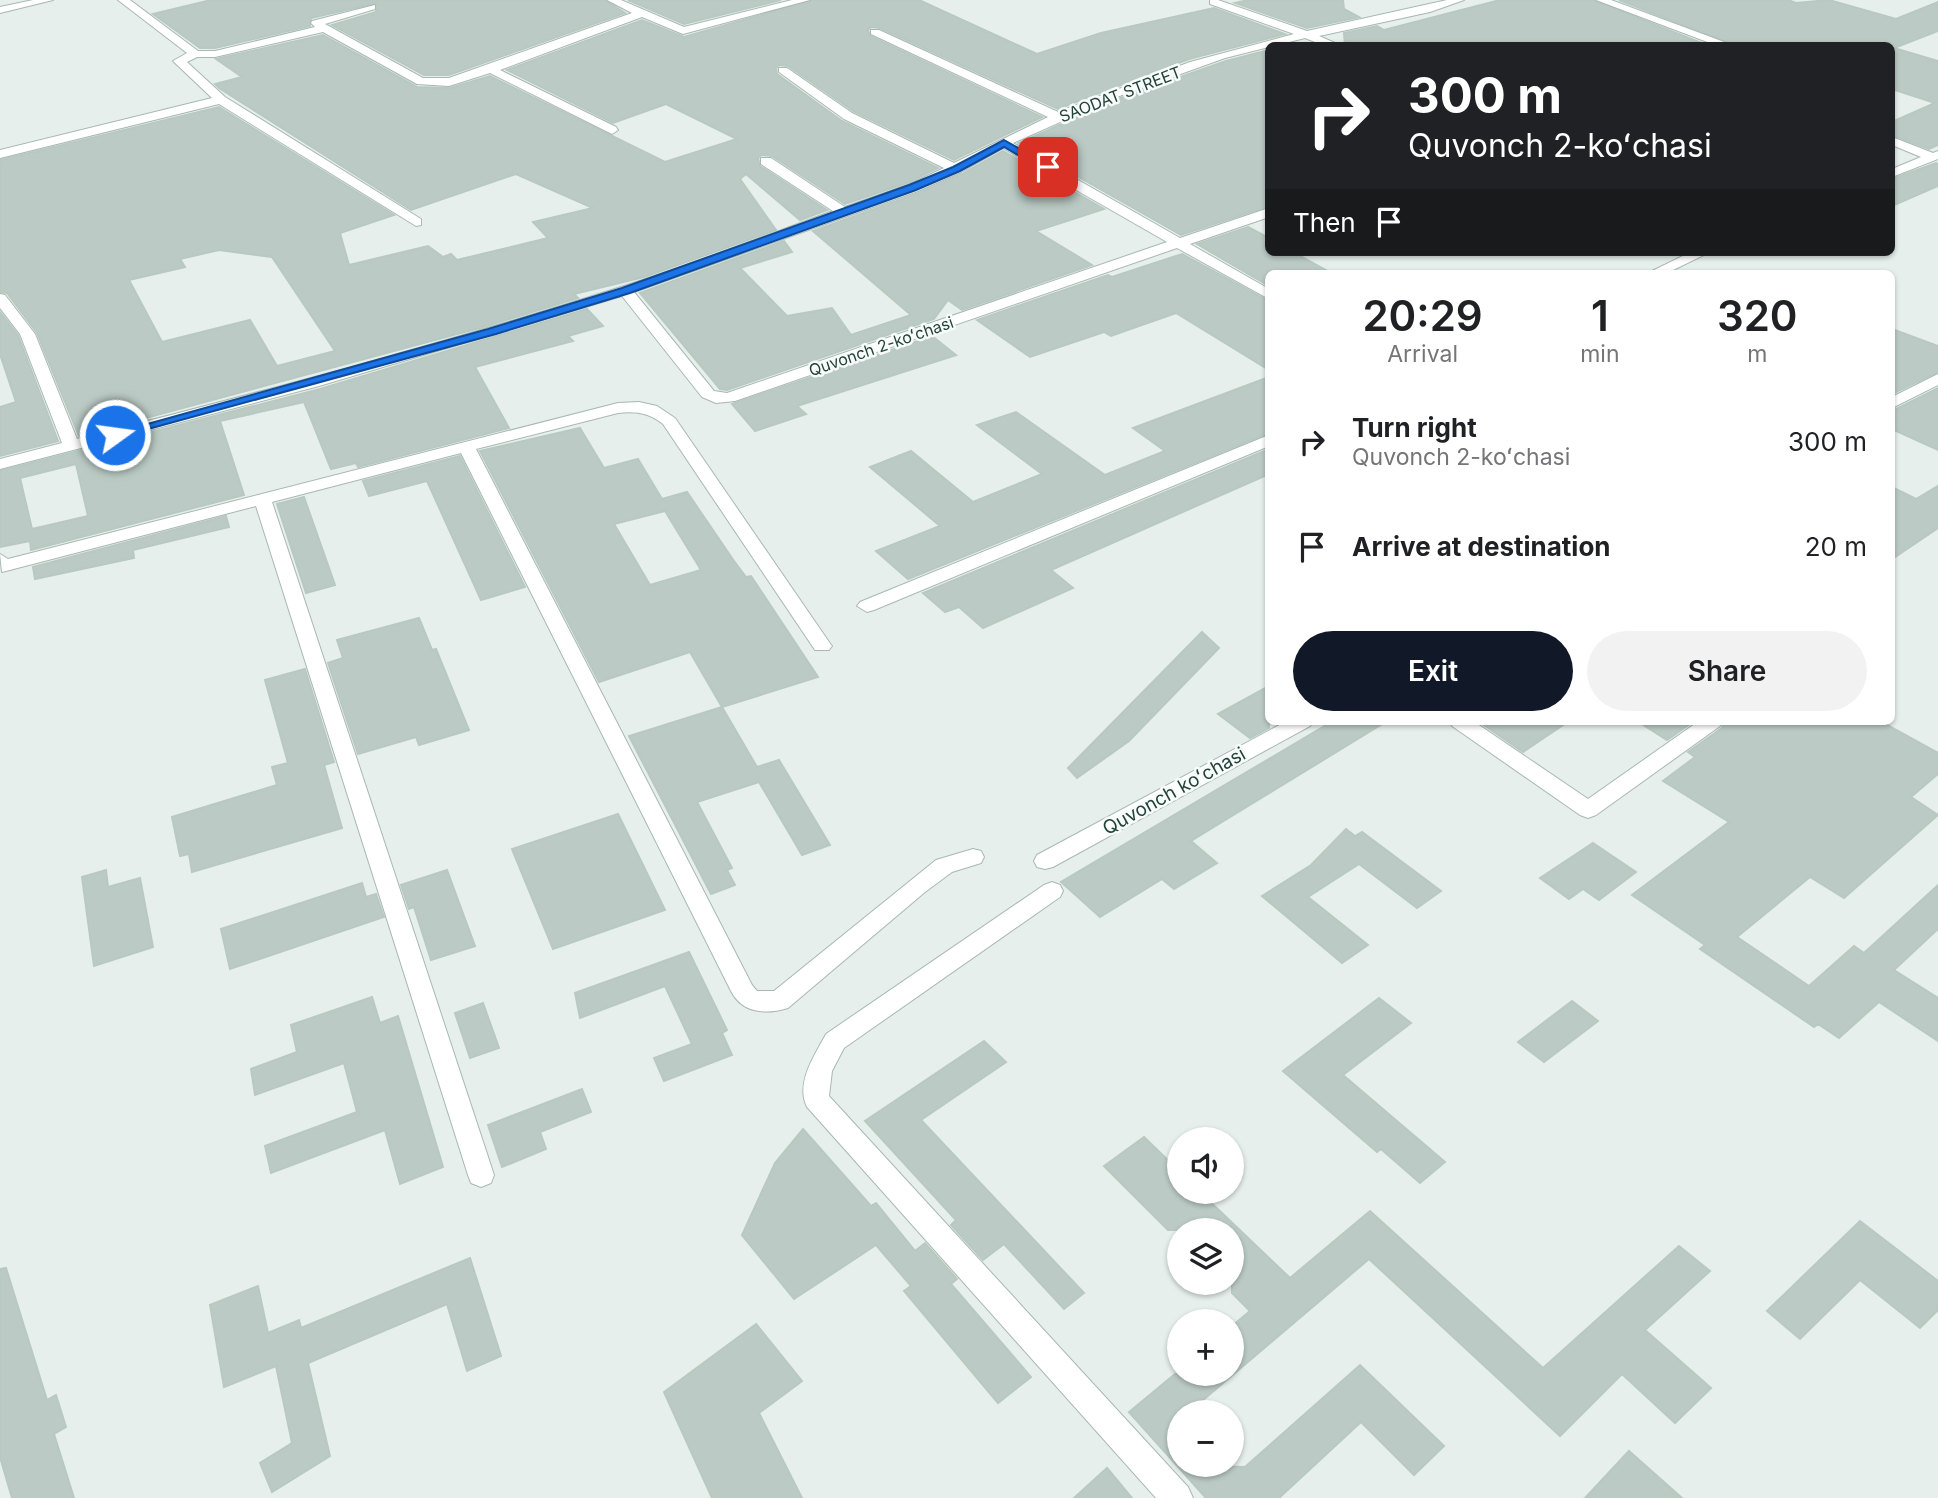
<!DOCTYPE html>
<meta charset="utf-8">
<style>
body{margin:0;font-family:Inter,sans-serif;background:#f2f2f2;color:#202124;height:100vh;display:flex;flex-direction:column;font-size:26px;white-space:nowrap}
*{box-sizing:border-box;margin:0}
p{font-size:23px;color:#757577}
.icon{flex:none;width:38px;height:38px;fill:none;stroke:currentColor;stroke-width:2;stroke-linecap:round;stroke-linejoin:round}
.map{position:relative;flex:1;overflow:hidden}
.details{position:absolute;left:1265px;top:270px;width:630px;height:455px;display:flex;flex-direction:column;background:#fff;border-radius:10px;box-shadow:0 2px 5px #0004}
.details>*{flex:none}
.guide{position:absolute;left:1265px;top:42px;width:630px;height:214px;border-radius:10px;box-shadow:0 2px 5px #0004;background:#202124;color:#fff;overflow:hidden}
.controls{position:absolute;left:1167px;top:1127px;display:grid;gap:14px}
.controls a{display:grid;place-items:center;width:77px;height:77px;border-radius:50%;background:#fff;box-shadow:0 2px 5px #0004;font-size:35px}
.pin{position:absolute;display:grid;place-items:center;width:60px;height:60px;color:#fff;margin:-30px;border-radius:14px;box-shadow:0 4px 10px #0006}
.me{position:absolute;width:77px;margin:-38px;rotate:76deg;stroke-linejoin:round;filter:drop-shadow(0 0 5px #0008)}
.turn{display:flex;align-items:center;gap:24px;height:147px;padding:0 28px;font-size:32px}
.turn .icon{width:91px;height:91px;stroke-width:2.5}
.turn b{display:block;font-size:49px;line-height:60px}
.then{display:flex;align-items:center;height:66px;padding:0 28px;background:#0003;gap:14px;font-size:26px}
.eta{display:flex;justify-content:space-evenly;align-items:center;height:119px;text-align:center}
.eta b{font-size:42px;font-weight:600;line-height:49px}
.action{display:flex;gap:14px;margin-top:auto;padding:14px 28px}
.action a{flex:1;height:80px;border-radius:42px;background:#111827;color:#fff;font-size:28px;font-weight:600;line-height:80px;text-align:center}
.action a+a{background:#f2f2f2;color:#202124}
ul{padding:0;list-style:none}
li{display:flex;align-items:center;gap:21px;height:105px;padding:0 28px}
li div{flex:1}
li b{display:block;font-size:26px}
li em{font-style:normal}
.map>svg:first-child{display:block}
</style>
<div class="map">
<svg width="1938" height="1498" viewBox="0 0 1938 1498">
<rect width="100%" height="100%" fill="#e6efeb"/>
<g fill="#bbcac4" stroke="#b8c9c2" stroke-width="2" fill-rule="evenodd">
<polygon points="211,0 605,0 625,13 449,75 424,75 332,25 376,12 377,3 311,18 310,26 215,48 200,48 153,14"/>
<polygon points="628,0 781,0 684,24"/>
<path d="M813,0H919L1037,54L1101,33L1214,8L1285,34L1189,59L1058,109L880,28L871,27L868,30L870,36L1042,117L954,160L853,111L788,66L779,65L776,68L777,74L842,121L938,168L907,183L845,204L772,156L761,155L758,158L760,166L827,210L800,220L746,174L740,179L776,230L644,277L574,294L578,298L483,327L79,436L37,333L7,293L0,292V160L219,107L394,215L340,233L349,265L428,246L443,257L451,254L457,260L548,238L533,222L593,208L516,174L411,210L219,88L215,84L242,77L216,59L323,35L417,87L450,88L490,76L665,162L737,139L666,104L613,123L507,70L642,20L684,37ZM219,250L272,257L335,351L277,366L250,320L162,342L129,280L185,267L180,259Z"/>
<polygon points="1248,0 1343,0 1344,9 1359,17 1307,28 1235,3"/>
<polygon points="1500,0 1593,0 1709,46 1345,46 1344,33 1377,26 1384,30"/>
<polygon points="1619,0 1788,0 1796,3 1829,0 1896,19 1938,2 1938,31 1894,48 1938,61 1938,145 1929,149 1892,135 1892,122 1935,103 1892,89 1892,46 1737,46"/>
<polygon points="1269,50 1269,206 1181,235 1019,143 1115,100 1226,61"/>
<polygon points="1003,151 1104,209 1036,231 1092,265 962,310 948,300 934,319 727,390 720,389 640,293 784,241 792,252 740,268 787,316 832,308 851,335 911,315 813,231 919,193 962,174"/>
<polygon points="1936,163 1938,164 1938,186 1892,206 1892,179"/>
<polygon points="1248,227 1269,238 1269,252 1293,252 1331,273 1269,273 1269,286 1197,244"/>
<polygon points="1182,254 1269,301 1269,370 1176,313 1111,336 1104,332 1030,357 977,320 1108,275 1112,277"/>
<path d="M587,309L603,326L568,336L573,341L475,367L509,428L358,467L356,463L331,469L304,402L220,421L244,495L31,550L30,541L0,547V471L320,389ZM76,464L88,516L32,529L20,478Z"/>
<polygon points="0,312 18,335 58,441 0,456 0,407 16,402 0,354"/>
<polygon points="1892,329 1938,346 1938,372 1892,394"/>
<polygon points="932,336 956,355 797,406 806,414 755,431 732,404"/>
<polygon points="1269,377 1269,433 908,579 876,551 940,526 870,467 911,451 973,502 1042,474 977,425 1016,412 1105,475 1165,451 1133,428"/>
<polygon points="1938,388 1938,450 1892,429 1892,411"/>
<path d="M580,428L604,468L638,459L662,499L687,492L734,561L746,577L751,576L818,677L722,707L690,652L599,682L480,451ZM665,511L701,570L650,585L614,524Z"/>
<polygon points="1269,449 1269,474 1051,570 1073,588 983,628 959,607 945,612 923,593"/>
<polygon points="460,456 525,587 481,600 427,481 369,496 363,481"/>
<polygon points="1938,486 1938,528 1892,559 1892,487 1916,499"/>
<polygon points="304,497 335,585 306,593 277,504"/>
<polygon points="226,516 229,527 133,550 134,558 35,579 33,567"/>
<polygon points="419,618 432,650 436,649 469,730 419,745 416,737 358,754 328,663 343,658 337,640"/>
<polygon points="1202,632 1219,648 1129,741 1077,778 1068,768"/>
<polygon points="305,669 334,762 324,765 342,828 192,872 189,854 180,856 172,817 277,785 272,767 288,763 265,680"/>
<polygon points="1269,686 1269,728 1250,738 1218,714"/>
<polygon points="722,707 757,767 779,760 830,845 802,855 759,782 697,802 732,868 727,870 735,885 711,894 629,736"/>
<polygon points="1333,721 1387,721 1191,841 1217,863 1174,889 1162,879 1100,917 1061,882"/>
<polygon points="1478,721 1569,721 1523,752"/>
<polygon points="1637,721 1694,721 1667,740"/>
<polygon points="1726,721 1880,721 1938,753 1938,774 1911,797 1938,815 1844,898 1810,877 1737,937 1809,986 1854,946 1864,953 1938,885 1938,929 1894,970 1938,998 1938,1041 1879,1002 1839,1038 1818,1024 1814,1027 1700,949 1705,945 1632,895 1729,822 1663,781 1695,757 1688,752 1722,728"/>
<polygon points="618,814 665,910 553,949 512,849"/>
<polygon points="1346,829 1355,836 1362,832 1441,891 1417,908 1359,864 1308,897 1368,945 1342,963 1262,896 1311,865"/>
<polygon points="1593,843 1636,872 1599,900 1583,889 1569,899 1540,878"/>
<polygon points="106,870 108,887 140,878 153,947 94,966 82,877"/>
<polygon points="447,870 475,946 431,960 414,907 409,909 401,885"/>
<polygon points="362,883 366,897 376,894 384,917 230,969 221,929"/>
<polygon points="689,952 727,1030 722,1033 732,1055 664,1081 654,1058 692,1044 665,986 580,1018 575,993"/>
<polygon points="372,997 380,1023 398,1016 443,1167 400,1184 385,1130 271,1173 265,1146 357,1112 344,1063 255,1095 251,1069 297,1052 291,1025"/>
<polygon points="1379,998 1411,1023 1343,1075 1445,1162 1420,1183 1381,1149 1377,1152 1283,1071"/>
<polygon points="1572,1001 1598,1021 1544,1062 1518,1042"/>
<polygon points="483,1003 499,1048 470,1058 455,1013"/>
<polygon points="984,1041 1006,1062 921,1120 1084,1293 1064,1309 1004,1244 983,1260 951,1225 956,1220 865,1121"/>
<polygon points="582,1089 591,1112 540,1132 546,1149 502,1167 488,1125"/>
<polygon points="803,1129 871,1206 876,1203 915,1251 925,1243 957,1279 951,1284 1031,1377 998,1403 904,1291 911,1286 876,1245 794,1299 742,1235 775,1163"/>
<polygon points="1144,1137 1180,1172 1180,1192 1200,1192 1290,1278 1370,1211 1543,1368 1679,1246 1710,1271 1645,1330 1711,1388 1675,1423 1622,1374 1560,1436 1369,1259 1189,1412 1180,1412 1180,1465 1245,1467 1360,1365 1444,1446 1414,1475 1361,1422 1279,1498 1206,1498 1129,1412 1175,1374 1232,1374 1232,1326 1250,1311 1232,1293 1232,1230 1168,1230 1104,1166"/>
<polygon points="1860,1221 1938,1281 1938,1310 1920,1328 1860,1280 1800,1339 1767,1311"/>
<polygon points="470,1258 501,1356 467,1371 447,1304 308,1363 330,1456 272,1492 260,1463 292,1443 276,1366 224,1387 210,1305 258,1286 268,1333 299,1320 301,1328"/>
<polygon points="6,1268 47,1400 56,1395 66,1427 54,1434 74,1498 12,1498 0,1457 0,1269"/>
<polygon points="756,1324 802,1381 759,1413 802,1498 712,1498 664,1392"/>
<polygon points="1629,1451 1682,1498 1585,1498"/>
<polygon points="1107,1468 1132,1498 1074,1498"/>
</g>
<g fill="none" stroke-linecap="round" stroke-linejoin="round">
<g stroke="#a8b8b2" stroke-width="2">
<g id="minor">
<polygon points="33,0 53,0 0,13 0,7"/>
<polygon points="118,0 130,0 198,51 215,51 315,27 311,23 312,21 375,5 375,9 325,24 423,78 449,78 632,13 607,0 621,0 684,27 792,0 810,0 683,34 642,17 500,70 616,127 618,130 612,134 490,73 449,86 417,84 323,32 215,57 197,57 187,62 225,97 421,219 421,225 416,226 219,104 0,158 0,150 212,98 173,61 187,53"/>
<path d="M1210,0H1218L1307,31L1447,0H1464L1430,12L1319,36L1342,46H1325L1305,38L1225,58L1114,98L1013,143L1180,238L1269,208V217L1190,244L1269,289V299L1177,248L735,401L716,403L702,397L622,296L319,386L0,469V459L62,443L20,334L0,308V294L5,295L35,334L77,439C258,393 440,345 618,288C691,265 762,237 833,211L761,164V158H771L845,207L908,185L944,168L844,119L779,72V68H787L852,113L954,163L1048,117L871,34V30H879L1058,112L1190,62L1294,34L1210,4ZM1003,148L1167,242L727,393L714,391L634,292L918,191L961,172Z"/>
<polygon points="1596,0 1611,0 1735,46 1718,46"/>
<polygon points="1892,137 1933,153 1938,151 1938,159 1892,177 1892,169 1921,157 1892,145"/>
<polygon points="1691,252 1710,252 1667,273 1648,273"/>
<polygon points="1938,374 1938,385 1892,408 1892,397"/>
<path d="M639,402L657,406L675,418L829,642L832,646L829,650H815L663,424C649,413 636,411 618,413L476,449L752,985L757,991H774L936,860L973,849L981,851L984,857L981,863L952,872L925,892L788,1008C765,1015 742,1013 731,991L461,453L272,502L494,1175L491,1183L481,1187L471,1183L468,1175L256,506L2,572L0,554L8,559L618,403Z"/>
<polygon points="1269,435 1269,446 874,610 867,612 857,606 860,602"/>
<polygon points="1287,721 1313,721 1310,726 1053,867 1045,869 1037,867 1034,861 1037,855"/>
<polygon points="1449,721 1473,721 1588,799 1699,721 1723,721 1720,726 1596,815 1588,818 1580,815 1452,726"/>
<path d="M1052,882L1060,885L1063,891L1060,897L844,1048L832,1071L829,1096L1188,1487L1193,1498H1156L807,1107C795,1083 815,1055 826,1034L1044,885Z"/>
</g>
</g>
<use href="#minor" fill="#fff" fill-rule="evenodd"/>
</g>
<polygon fill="#1a73e8" stroke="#114b97" stroke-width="2" points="1004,140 1052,167 1044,170 1004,147 960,171 916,190 630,293 496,334 119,437 115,438 108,435 488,329 622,288 909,185 953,167"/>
<g text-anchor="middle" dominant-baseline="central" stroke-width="5" stroke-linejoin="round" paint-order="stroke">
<g font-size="16" fill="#24423a" stroke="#f7fbf9">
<text transform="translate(1120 94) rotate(-21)">SAODAT STREET</text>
<text transform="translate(881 346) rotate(-19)">Quvonch 2-koʻchasi</text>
</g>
<g font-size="19" fill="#24423a" stroke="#f7fbf9">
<text transform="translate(1174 791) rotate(-29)">Quvonch koʻchasi</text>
</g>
</g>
</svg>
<div class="controls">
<a><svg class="icon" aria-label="sound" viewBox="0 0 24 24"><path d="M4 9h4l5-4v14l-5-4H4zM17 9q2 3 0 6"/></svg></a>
<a><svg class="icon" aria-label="layers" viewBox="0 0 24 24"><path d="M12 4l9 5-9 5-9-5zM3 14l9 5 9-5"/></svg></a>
<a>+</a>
<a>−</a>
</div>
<div class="pin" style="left:1048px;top:167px;background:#d93025"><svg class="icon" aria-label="arrive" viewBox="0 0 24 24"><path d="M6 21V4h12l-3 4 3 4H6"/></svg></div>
<svg class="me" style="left:115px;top:435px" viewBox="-20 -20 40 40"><circle r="17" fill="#1a73e8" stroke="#fff" stroke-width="3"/><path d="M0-11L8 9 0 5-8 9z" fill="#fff"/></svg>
<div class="guide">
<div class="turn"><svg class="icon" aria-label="right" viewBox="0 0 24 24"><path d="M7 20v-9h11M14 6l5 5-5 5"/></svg><div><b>300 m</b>Quvonch 2-koʻchasi</div></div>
<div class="then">Then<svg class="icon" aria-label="arrive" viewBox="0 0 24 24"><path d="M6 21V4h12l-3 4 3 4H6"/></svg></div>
</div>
<section class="details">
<div class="eta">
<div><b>20:29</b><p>Arrival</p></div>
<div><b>1</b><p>min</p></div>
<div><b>320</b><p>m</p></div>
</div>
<ul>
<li><svg class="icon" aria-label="right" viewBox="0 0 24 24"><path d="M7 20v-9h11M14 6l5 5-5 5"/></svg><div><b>Turn right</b><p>Quvonch 2-koʻchasi</p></div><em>300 m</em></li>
<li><svg class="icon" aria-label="arrive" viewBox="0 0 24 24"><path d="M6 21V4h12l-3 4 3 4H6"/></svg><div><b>Arrive at destination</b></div><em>20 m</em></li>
</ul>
<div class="action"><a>Exit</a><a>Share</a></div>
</section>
</div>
